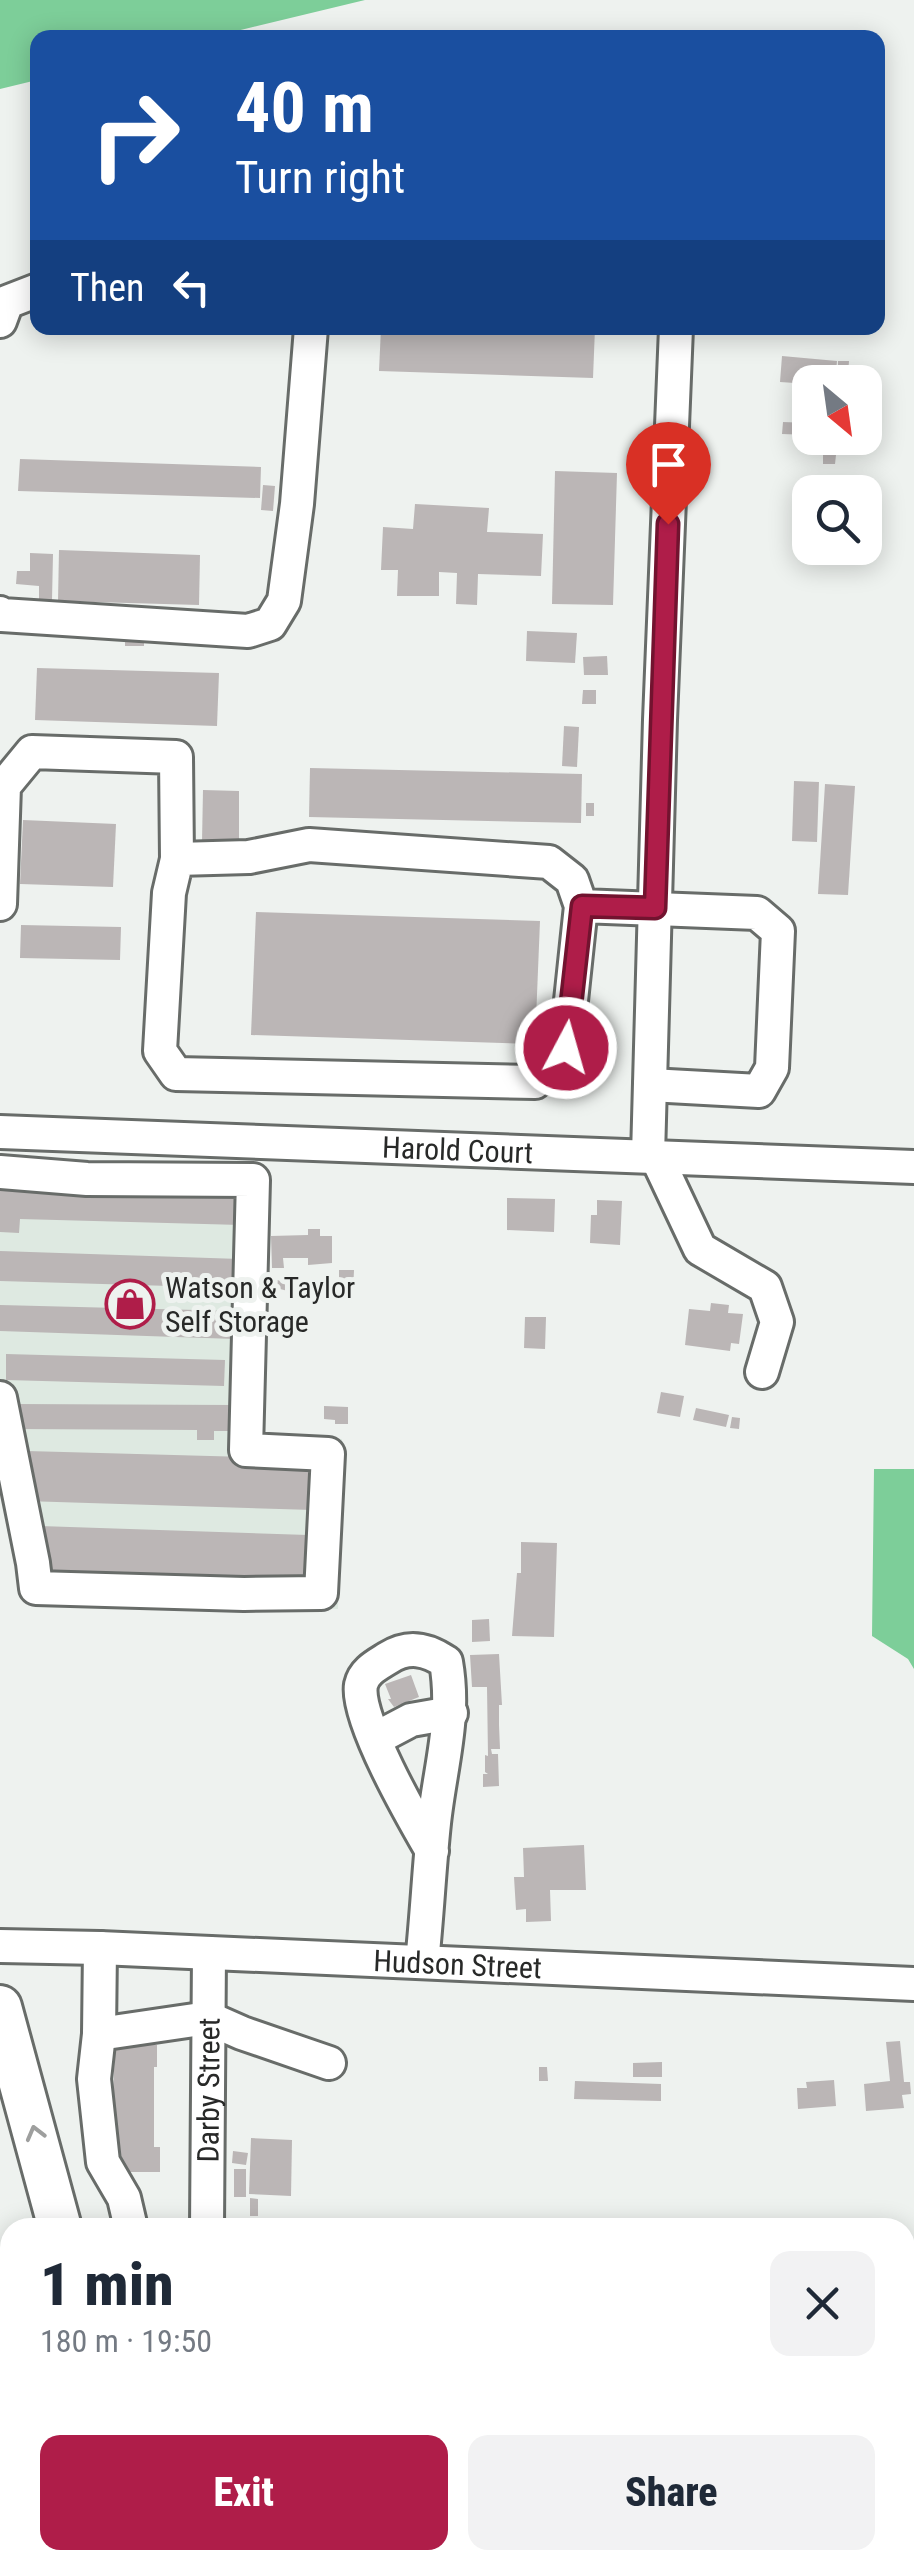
<!DOCTYPE html>
<meta charset="utf-8">
<style>
body{margin:0;font-family:"Roboto Condensed",sans-serif;background:#f2f2f3;color:#1f2937;height:100vh;display:flex;flex-direction:column;font-size:38px;white-space:nowrap}
*{box-sizing:border-box;margin:0}
p{font-size:32px;color:#747a83}
.icon{flex:none;width:55px;height:55px;fill:none;stroke:currentColor;stroke-width:2;stroke-linecap:round;stroke-linejoin:round}
.map{position:relative;flex:1;overflow:hidden}
.drawer{position:absolute;left:0px;top:2218px;width:915px;height:352px;display:flex;flex-direction:column;background:#fff;border-radius:30px 30px 0 0;box-shadow:0 5px 25px #0003}
.drawer>*{flex:none}
.guide{position:absolute;left:30px;top:30px;width:855px;height:305px;border-radius:20px;box-shadow:0 5px 25px #0003;background:#1a4fa0;color:#fff;overflow:hidden}
.needle{width:65px;rotate:151deg}
.buttons{position:absolute;left:792px;top:365px;display:grid;gap:20px}
.buttons a{display:grid;place-items:center;width:90px;height:90px;border-radius:20px;background:#fff;box-shadow:0 5px 25px #0003;font-size:50px}
.pin{position:absolute;display:grid;place-items:center;width:85px;height:85px;color:#fff;margin:-102px -42px;border-radius:50% 50% 50% 0;rotate:-45deg;box-shadow:0 0 10px #0007}
.pin .icon{rotate:45deg}
.me{position:absolute;width:110px;margin:-55px;rotate:6deg;stroke-linejoin:round;filter:drop-shadow(0 0 8px #0008)}
.turn{display:flex;align-items:center;gap:35px;height:210px;padding:0 40px;font-size:45px}
.turn .icon{width:130px;height:130px;stroke-width:2.5}
.turn b{display:block;font-size:70px;line-height:85px}
.then{display:flex;align-items:center;height:95px;padding:0 40px;background:#0003;gap:20px;font-size:38px}
.round{display:grid;place-items:center;flex:none;width:105px;height:105px;border-radius:20px;background:#f2f2f3}
.head{display:flex;align-items:center;justify-content:space-between;height:170px;padding:0 40px}
h1{font-size:60px;font-weight:800;line-height:75px}
.action{display:flex;gap:20px;margin-top:auto;padding:20px 40px}
.action a{flex:1;height:115px;border-radius:20px;background:#af1d49;color:#fff;font-size:40px;font-weight:800;line-height:115px;text-align:center}
.action a+a{background:#f2f2f3;color:#1f2937}
.map>svg:first-child{display:block}
</style>
<div class="map">
<svg width="914" height="2569" viewBox="0 0 914 2569">
<rect width="100%" height="100%" fill="#eef2ef"/>
<polygon fill="#dee9e1" points="0,1165 265,1172 257,1436 342,1439 338,1609 26,1601 0,1464"/>
<g fill="#7dce99">
<polygon points="0,0 365,0 212,37 38,38 37,80 0,89"/>
<polygon points="874,1469 914,1469 914,1669 908,1659 872,1636"/>
</g>
<g fill="#bbb6b6">
<polygon points="381,328 595,328 593,378 379,371"/>
<polygon points="782,356 837,361 835,382 810,382 810,384 780,382"/>
<polygon points="838,361 849,361 848,374 838,373"/>
<polygon points="783,422 810,423 810,435 782,434"/>
<polygon points="823,455 836,455 835,464 823,464"/>
<polygon points="20,459 261,467 260,498 18,491"/>
<polygon points="555,471 617,473 613,605 552,604"/>
<polygon points="263,485 275,486 273,511 261,510"/>
<polygon points="415,504 489,508 487,532 543,534 541,576 478,574 477,605 456,604 457,573 439,572 439,596 397,596 398,570 381,570 383,527 413,529"/>
<polygon points="59,550 200,555 199,605 58,601"/>
<polygon points="30,553 53,554 52,600 39,600 39,586 16,584 17,571 30,571"/>
<polygon points="527,631 577,633 575,663 526,661"/>
<rect x="125" y="636" width="19" height="10"/>
<polygon points="607,656 608,675 584,675 583,657"/>
<polygon points="37,668 219,673 217,726 35,720"/>
<polygon points="583,690 596,690 596,704 582,704"/>
<polygon points="564,726 579,727 577,767 562,766"/>
<polygon points="310,768 582,774 581,823 309,817"/>
<polygon points="794,781 819,782 817,842 792,841"/>
<polygon points="825,784 855,786 848,895 818,894"/>
<polygon points="203,790 239,791 239,843 202,842"/>
<rect x="586" y="803" width="8" height="13"/>
<polygon points="23,820 116,824 113,887 20,884"/>
<polygon points="256,912 540,921 535,1044 251,1035"/>
<polygon points="21,925 121,927 120,960 20,958"/>
<polygon points="0,1187 242,1193 241,1225 20,1219 19,1233 0,1232"/>
<polygon points="507,1198 555,1199 554,1232 507,1230"/>
<polygon points="597,1200 622,1201 620,1245 590,1243 591,1215 597,1215"/>
<polygon points="308,1229 320,1229 320,1236 332,1236 332,1263 308,1265 308,1258 283,1258 284,1268 272,1268 271,1236 308,1235"/>
<polygon points="0,1251 240,1259 239,1288 0,1281"/>
<polygon points="339,1270 354,1270 353,1292 339,1292"/>
<polygon points="274,1279 294,1285 292,1292 272,1287"/>
<polygon points="711,1303 729,1305 728,1313 743,1314 739,1344 731,1343 730,1351 685,1345 689,1309 710,1311"/>
<polygon points="0,1305 236,1311 235,1339 0,1331"/>
<polygon points="525,1317 546,1317 545,1349 524,1348"/>
<polygon points="6,1354 225,1360 224,1386 6,1380"/>
<polygon points="661,1392 684,1396 680,1417 657,1413"/>
<polygon points="14,1404 233,1405 233,1431 214,1431 214,1440 197,1440 197,1430 14,1429"/>
<polygon points="324,1406 348,1407 348,1424 335,1424 335,1420 324,1419"/>
<polygon points="696,1408 729,1415 726,1427 693,1420"/>
<polygon points="732,1417 740,1418 739,1429 730,1428"/>
<polygon points="27,1451 315,1459 313,1510 25,1501"/>
<polygon points="40,1526 308,1535 307,1585 39,1576"/>
<polygon points="521,1542 557,1543 554,1637 512,1636 517,1573 521,1573"/>
<polygon points="489,1619 490,1641 472,1642 472,1620"/>
<polygon points="499,1654 502,1705 499,1705 499,1725 500,1749 491,1749 492,1754 498,1754 499,1786 483,1787 483,1774 488,1774 485,1772 485,1755 488,1756 487,1687 472,1687 470,1655"/>
<polygon points="411,1675 419,1697 394,1707 388,1699 391,1699 385,1684"/>
<polygon points="584,1845 586,1890 550,1890 551,1921 526,1922 526,1909 516,1910 514,1877 524,1877 523,1848"/>
<polygon points="900,2041 904,2082 910,2082 911,2094 902,2095 904,2108 866,2111 864,2084 890,2081 886,2042"/>
<polygon points="115,2045 157,2045 157,2067 154,2067 154,2147 160,2147 160,2172 110,2172"/>
<polygon points="662,2062 662,2077 633,2077 633,2063"/>
<polygon points="539,2067 547,2067 548,2081 539,2081"/>
<polygon points="834,2080 836,2106 798,2109 797,2088 807,2088 806,2082"/>
<polygon points="575,2081 661,2084 661,2101 574,2099"/>
<polygon points="251,2138 292,2140 291,2196 249,2194"/>
<polygon points="233,2151 248,2153 246,2165 232,2163"/>
<rect x="234" y="2169" width="12" height="28"/>
<polygon points="250,2198 258,2199 258,2216 250,2216"/>
<polygon points="298,2560 367,2560 367,2569 297,2569"/>
</g>
<g fill="none" stroke-linecap="round" stroke-linejoin="round">
<g stroke="#686c69" stroke-width="38">
<g id="minor">
<polyline points="0,321 7,302 38,290"/>
<polyline points="0,613 2,615 248,631 270,624 284,601 297,504 311,328"/>
<polyline points="0,904 4,786 32,752 176,757 177,859"/>
<polyline points="581,906 566,1048 535,1082 176,1074 160,1051 169,893 177,859 249,857 309,845 549,862 572,880 581,906 757,913 778,931 772,1068 759,1091 650,1085"/>
<path id="s1" d="M0,1132L914,1167"/>
<polyline points="648,1156 660,720 676,328"/>
<polyline points="656,1156 700,1249 765,1287 777,1322 762,1372"/>
<polyline points="0,1172 87,1179 253,1180 246,1450 328,1454 321,1593 244,1594 36,1588 33,1563 0,1398"/>
<polyline points="375,1739 411,1720 451,1713"/>
<path id="s2" d="M0,1946L100,1948L914,1984"/>
<path d="M422,1962C427,1916 429,1870 434,1823C440,1767 456,1719 446,1662C427,1649 408,1645 388,1658C377,1665 364,1671 361,1685C355,1718 414,1820 432,1851"/>
<polyline points="99,2034 100,1948"/>
<polyline points="131,2228 124,2198 103,2162 94,2079 99,2034 208,2018 242,2033 329,2063"/>
<path id="s3" d="M207,2228L209,1953"/>
<polyline points="212,2560 217,2569"/>
</g>
</g>
<g stroke="#686c69" stroke-width="48">
<g id="major">
<polyline points="0,2007 60,2228"/>
<polyline points="151,2560 153,2569"/>
</g>
</g>
<g stroke="#686c69" stroke-width="52">
<g id="highway">
<polyline points="0,2357 10,2392"/>
<polyline points="58,2560 60,2569"/>
</g>
</g>
<use href="#minor" stroke="#fff" stroke-width="32"/>
<use href="#major" stroke="#fff" stroke-width="42"/>
<use href="#highway" stroke="#fff" stroke-width="48"/>
</g>
<defs><path id="oneway-chevron" d="M-2-3.5L2.5 0L-2 3.5" fill="none" stroke-width="1.6" stroke-linecap="round" stroke-linejoin="round" transform="scale(2.5)"/></defs>
<use stroke="#9e9f9e" href="#oneway-chevron" transform="translate(35 2133) rotate(-105)"/>
<g fill="none" stroke-linecap="round" stroke-linejoin="round">
<g stroke="#72132f" stroke-width="25">
<polyline id="route" points="566,1048 582,906 655,908 668,524"/>
</g>
<use href="#route" stroke="#af1d49" stroke-width="18"/>
</g>
<defs>
<g id="shop-ring" transform="scale(2.5)"><circle r="9.5" fill="#eef2ef" stroke="#af1d49" stroke-width="1.5"/><path d="M-5-2.5h2.3a2.7 3.5 0 0 1 5.4 0H5L5.5 6h-11ZM-1.5-2.5h3a1.5 2.3 0 0 0-3 0Z" fill="#af1d49"/></g>
</defs>
<g fill-rule="evenodd">
<use href="#shop-ring" x="130" y="1304"/>
</g>
<g text-anchor="middle" dominant-baseline="central" stroke-width="10" stroke-linejoin="round" paint-order="stroke">
<g font-size="30" fill="#282928" stroke="#eef2ef">
<text stroke="none"><textPath href="#s1" startOffset="458">Harold Court</textPath></text>
<text stroke="none"><textPath href="#s2" startOffset="458">Hudson Street</textPath></text>
<text stroke="none"><textPath href="#s3" startOffset="138">Darby Street</textPath></text>
</g>
<g font-size="30" fill="#282928" stroke="#eef2ef" text-anchor="start">
<text x="165" y="1287">Watson &amp; Taylor<tspan x="165" dy="34">Self Storage</tspan></text>
</g>
</g>
</svg>
<div class="buttons">
<a><svg class="needle" viewBox="-14 -14 28 28"><path d="M0-13l5 13h-10z" fill="#e53935"/><path d="M0 13l5-13h-10z" fill="#747a83"/></svg></a>
<a><svg class="icon" aria-label="search" viewBox="0 0 24 24"><circle cx="10" cy="10" r="6"/><path d="M15 15l6 6"/></svg></a>
</div>
<div class="pin" style="left:668px;top:524px;background:#d93025"><svg class="icon" aria-label="arrive" viewBox="0 0 24 24"><path d="M6 21V4h12l-3 4 3 4H6"/></svg></div>
<svg class="me" style="left:566px;top:1048px" viewBox="-20 -20 40 40"><circle r="17" fill="#af1d49" stroke="#fff" stroke-width="3"/><path d="M0-11L8 9 0 5-8 9z" fill="#fff"/></svg>
<div class="guide">
<div class="turn"><svg class="icon" aria-label="right" viewBox="0 0 24 24"><path d="M7 20v-9h11M14 6l5 5-5 5"/></svg><div><b>40 m</b>Turn right</div></div>
<div class="then">Then<svg class="icon" aria-label="left" viewBox="0 0 24 24"><path d="M17 20v-9H6M10 6l-5 5 5 5"/></svg></div>
</div>
<section class="drawer">
<div class="head"><div><h1>1 min</h1><p>180 m · 19:50</p></div><a class="round"><svg class="icon" aria-label="close" viewBox="0 0 24 24"><path d="M6 6l12 12M18 6L6 18"/></svg></a></div>
<div class="action"><a>Exit</a><a>Share</a></div>
</section>
</div>
